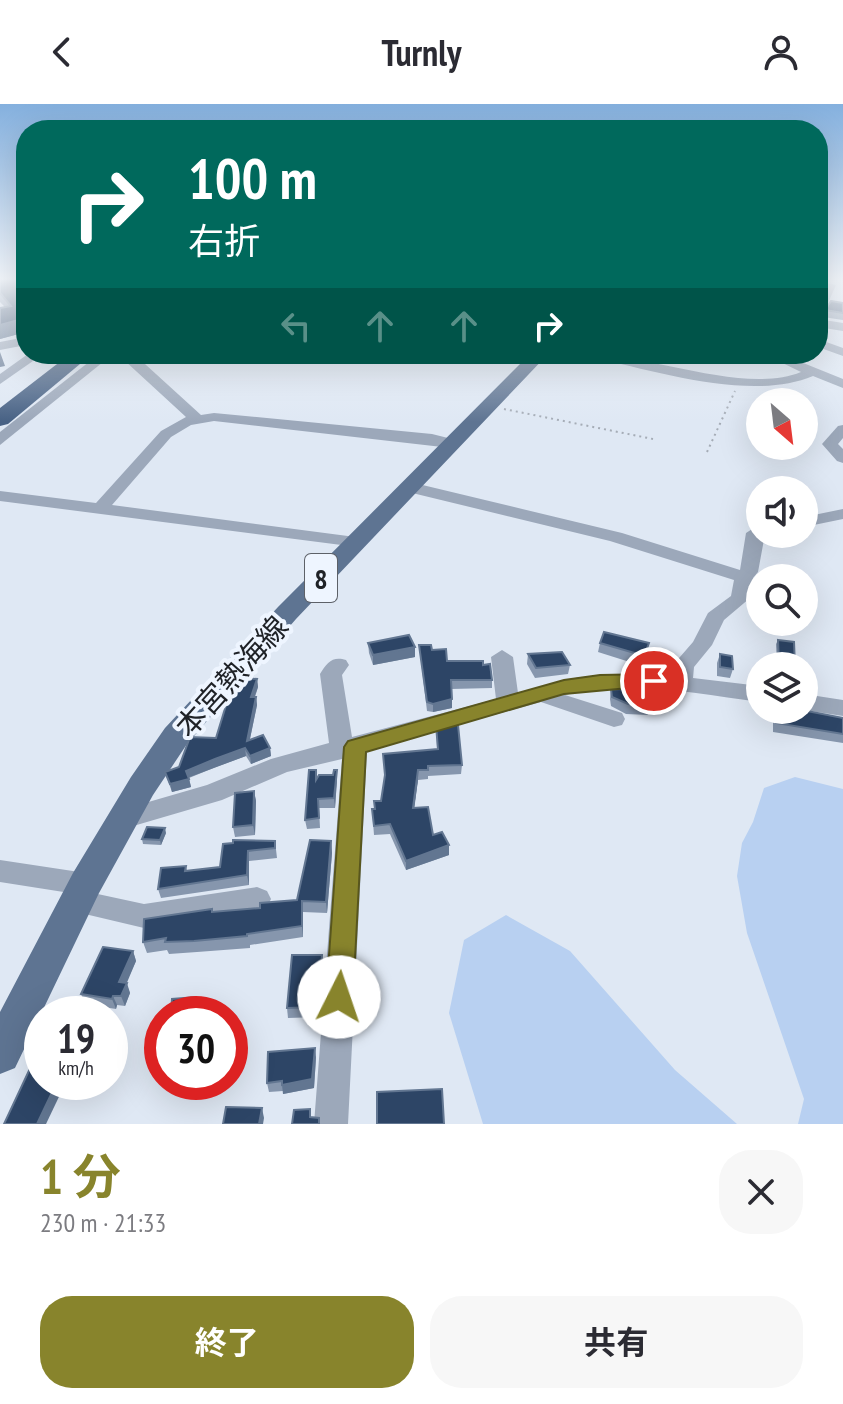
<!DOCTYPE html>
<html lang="ja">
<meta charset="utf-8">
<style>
body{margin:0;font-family:"PT Sans Narrow","Noto Sans JP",sans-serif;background:#f7f7f7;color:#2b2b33;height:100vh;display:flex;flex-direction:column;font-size:30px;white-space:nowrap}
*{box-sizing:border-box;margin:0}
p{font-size:26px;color:#7c7c81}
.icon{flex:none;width:44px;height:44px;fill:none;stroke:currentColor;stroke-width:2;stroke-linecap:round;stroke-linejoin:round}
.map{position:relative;height:1020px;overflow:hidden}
.panel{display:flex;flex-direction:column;background:#fff;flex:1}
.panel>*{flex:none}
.hud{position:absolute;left:16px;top:16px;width:812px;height:244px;border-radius:32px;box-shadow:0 8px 32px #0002;background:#00695c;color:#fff;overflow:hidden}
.needle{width:52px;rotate:152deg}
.tools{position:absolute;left:746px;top:284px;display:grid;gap:16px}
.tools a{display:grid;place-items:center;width:72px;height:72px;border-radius:50%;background:#fff;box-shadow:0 8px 32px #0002;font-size:40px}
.speed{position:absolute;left:24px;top:892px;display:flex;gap:16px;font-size:40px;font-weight:700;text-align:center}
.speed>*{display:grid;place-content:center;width:104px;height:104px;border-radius:50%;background:#fff;box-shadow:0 8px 32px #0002;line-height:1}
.speed small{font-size:20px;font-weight:400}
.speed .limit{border:12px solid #d22;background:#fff;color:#111}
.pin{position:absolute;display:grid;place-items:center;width:68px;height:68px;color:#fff;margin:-34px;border:4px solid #fff;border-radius:50%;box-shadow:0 2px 8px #0007}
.me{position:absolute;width:88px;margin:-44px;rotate:4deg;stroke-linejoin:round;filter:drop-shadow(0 0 6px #0008)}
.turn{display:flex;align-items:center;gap:28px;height:168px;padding:0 40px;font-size:36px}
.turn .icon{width:104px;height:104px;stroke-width:2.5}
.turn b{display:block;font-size:56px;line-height:68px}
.lanes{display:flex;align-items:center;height:76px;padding:0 40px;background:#0003;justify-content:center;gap:40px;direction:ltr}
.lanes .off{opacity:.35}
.round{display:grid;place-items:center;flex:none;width:84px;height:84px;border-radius:32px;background:#f7f7f7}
.headline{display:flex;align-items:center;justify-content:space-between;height:136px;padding:0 40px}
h1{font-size:48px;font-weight:700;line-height:60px;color:#88842c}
.cta{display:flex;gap:16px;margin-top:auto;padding:16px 40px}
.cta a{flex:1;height:92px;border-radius:32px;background:#88842c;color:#fff;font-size:32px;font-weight:700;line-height:92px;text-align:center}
.cta a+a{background:#f7f7f7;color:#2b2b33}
header{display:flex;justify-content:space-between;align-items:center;height:104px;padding:0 40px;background:#fff;font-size:36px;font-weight:700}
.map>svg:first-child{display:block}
</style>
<header><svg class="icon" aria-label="back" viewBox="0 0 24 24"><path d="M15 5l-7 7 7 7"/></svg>Turnly<svg class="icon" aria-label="person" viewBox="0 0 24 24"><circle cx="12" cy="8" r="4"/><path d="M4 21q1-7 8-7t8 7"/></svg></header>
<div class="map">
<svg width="843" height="1020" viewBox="0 0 843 1020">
<rect width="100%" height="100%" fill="#dfe8f4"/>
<g fill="#b8d0f1">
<polygon points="795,673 843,685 843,1020 798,1020 804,995 747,829 737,772 742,739 753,718 764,684"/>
<polygon points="506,811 570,847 675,966 737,1020 483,1020 449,909 464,836"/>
</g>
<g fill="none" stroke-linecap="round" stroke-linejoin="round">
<g stroke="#a5acb6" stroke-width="2" stroke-dasharray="2 4" stroke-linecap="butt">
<polyline points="504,305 653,335"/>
<polyline points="707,348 735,287"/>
</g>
<g fill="#9ca8ba" fill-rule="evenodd">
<polygon points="826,179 836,181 824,208 818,212 818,195"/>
<polygon points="818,215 843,219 843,227 818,223"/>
<polygon points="26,233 26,241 0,246 0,238"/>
<polygon points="818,235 843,244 843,252 818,243"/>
<polygon points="28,250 43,250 0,280 0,270"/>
<polygon points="99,250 113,250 0,341 0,328"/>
<polygon points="124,250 134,250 201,311 214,309 432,330 456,336 459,339 451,344 214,317 191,321 171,333 112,401 363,434 366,438 357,443 0,397 0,387 96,399 161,327 186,313 124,256"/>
<path d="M588,250C649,250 745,291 801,268L764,250H781L843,275V284L813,272C751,298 657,267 594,254Z"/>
<polygon points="843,321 843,334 838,340 843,345 843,359 837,357 822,340 838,322"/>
<path d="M410,378L622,429L740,466L746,429L760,420V430H765L758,468L753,474L750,494L724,516L712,541L694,563L693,574L760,582V598C697,590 627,574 565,591L622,609L625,615L622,621L614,623L541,598L367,646L348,1020H314L342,655L287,668L222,696L123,725L114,722L110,715L114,708L207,681L271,655L329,639L320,570C327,559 332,552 346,556L349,561L342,571L352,633L496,595L491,553L502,546L513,553L518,589L579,573L671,572L673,561L693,538L708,509L731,492L734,476L610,437L404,387L402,383L404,379Z"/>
<polygon points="843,405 843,415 804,423 804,413"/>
<polygon points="804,590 843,596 843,612 804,606"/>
<polygon points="0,756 86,769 96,772 100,780 93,789 144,800 257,783 267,787 271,795 267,803 257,807 144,824 68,806 64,798 70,789 0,778"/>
</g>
<polygon fill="#5e7492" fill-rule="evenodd" points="530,250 548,250 296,515 187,640 153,691 99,789 15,964 0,970 0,908 73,769 131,673 165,624 278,503"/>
<polygon fill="#476184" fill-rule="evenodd" points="70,250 92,250 8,320 0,322 0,304"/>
</g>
<g fill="#8696ad">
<polygon points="0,175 26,228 0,235 0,204 5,203 0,198"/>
<polygon points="843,199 843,216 823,213 825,206"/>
<polygon points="778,536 795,562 777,562 776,540"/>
<polygon points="368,539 415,543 415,553 373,561 369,549"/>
<polygon points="600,539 647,548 643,559 636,560 598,548"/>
<polygon points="419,541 432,546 447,557 483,561 492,576 492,584 451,585 452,604 433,608 427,607"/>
<polygon points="528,550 570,561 568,570 535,574 527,560"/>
<polygon points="720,550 733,565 730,574 717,572 717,559"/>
<polygon points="257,575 258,583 255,593 256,593 257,601 250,635 270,644 271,652 251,660 246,652 216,663 189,674 191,683 172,688 165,668 179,663 216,634"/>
<polygon points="611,585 650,601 648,611 626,610 611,602 610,595"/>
<polygon points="775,606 802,606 843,614 843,639 773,628 773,612"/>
<polygon points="436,621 451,621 462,661 461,670 428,672 428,675 418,676 414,704 449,751 406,766 390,730 374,731 372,705 374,705 374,697 381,697 385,674 383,650 437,645"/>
<polygon points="337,666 337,675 335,704 319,704 320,724 307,725 305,716 317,676 333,671"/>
<polygon points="254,687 256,697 255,731 235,733 233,723"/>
<polygon points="166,729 161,741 143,740 142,735"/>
<polygon points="275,737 277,754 249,757 249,781 161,794 158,785 186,762 187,767 220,763 223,740"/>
<polygon points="331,737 332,749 327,809 303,808 303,833 250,841 250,844 197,848 169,850 167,846 147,849 143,838 212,805 213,808 260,804 297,796"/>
<polygon points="133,847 136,857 126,879 130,889 125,902 117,901 116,905 85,900 81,890"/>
<polygon points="322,851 323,860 319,913 288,914 287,904"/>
<polygon points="316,953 314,984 283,990 283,987 269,988 267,979"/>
</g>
<g fill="#627691">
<polygon points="26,214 26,228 0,235 0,221"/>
<polygon points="0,248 5,262 0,263"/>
<polygon points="415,543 415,553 373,561 373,551"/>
<polygon points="257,575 258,583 252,600 251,593"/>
<polygon points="256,593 257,601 248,644 247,637"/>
<polygon points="452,595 452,604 433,608 433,600"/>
<polygon points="245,644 246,652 187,674 186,667"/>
<polygon points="270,644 271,652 251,660 250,652"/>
<polygon points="337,666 337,675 335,704 334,694"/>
<polygon points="418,666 418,676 413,714 413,704"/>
<polygon points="189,675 191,683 172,688 170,680"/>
<polygon points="254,687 256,697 255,731 253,721"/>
<polygon points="165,724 166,729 161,741 160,736"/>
<polygon points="331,737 332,749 327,809 326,798"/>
<polygon points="449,741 449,751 406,766 406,757"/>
<polygon points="248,747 249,757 249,781 247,771"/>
<polygon points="302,797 303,808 303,833 302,822"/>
<polygon points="133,847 136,857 123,888 119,878"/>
<polygon points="322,851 323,860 319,913 318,903"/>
<polygon points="127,879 130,889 125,902 121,892"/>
<polygon points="113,892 117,901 116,905 112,895"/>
<polygon points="315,944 316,953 314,984 283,990 282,981"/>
<polygon points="57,978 66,978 46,1020 37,1020"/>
<polygon points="262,1004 264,1014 263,1020 259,1020"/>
</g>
<g fill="#2d4566" stroke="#627691" stroke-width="2">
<polygon points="0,175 26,175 26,214 0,221 0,204 11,202 0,189"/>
<polygon points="831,197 843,199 843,209 825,206"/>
<polygon points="604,528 649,539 645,550 638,550 600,539"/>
<polygon points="409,531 415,543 373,551 368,539"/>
<polygon points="778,536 794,538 795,562 779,562"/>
<polygon points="419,541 431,541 432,546 446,545 447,557 483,557 483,561 490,560 492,576 451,576 452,595 433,600 427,598"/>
<polygon points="562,548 570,561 536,564 528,550"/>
<polygon points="720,550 732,552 733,565 720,563"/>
<polygon points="241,574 257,575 251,593 256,593 247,637 263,631 270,644 250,652 245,644 215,655 186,667 189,675 170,680 165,668 179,663 190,633 216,634 231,585"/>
<polygon points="611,585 647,586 650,601 628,600 612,593"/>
<polygon points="776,606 802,606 843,614 843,630 776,619"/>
<polygon points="450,617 451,621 458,621 462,661 428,662 428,666 418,666 413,704 428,703 433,731 442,728 449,741 406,757 390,720 374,722 372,705 375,705 374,697 381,697 385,671 383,650 438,645 436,621"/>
<polygon points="309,666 316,666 316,676 319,671 333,671 334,666 337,666 334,694 318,695 319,714 305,716"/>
<polygon points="254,687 253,721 233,723 235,689"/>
<polygon points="147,723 165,724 160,736 142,735"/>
<polygon points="233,736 275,737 275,744 248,747 247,771 158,785 161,764 186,762 185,767 220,763 223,740 233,739"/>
<polygon points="310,736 331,737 326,798 302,797 302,822 247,830 247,832 194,837 165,838 166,834 143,838 144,815 212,805 212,808 260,804 260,799 297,796"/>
<polygon points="103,843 133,847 119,878 127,879 121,892 113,892 112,895 81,890"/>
<polygon points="292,851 322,851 318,903 287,904"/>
<polygon points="196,893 195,905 191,905 190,910 171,910 172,895"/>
<polygon points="315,944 312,975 282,981 282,977 267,979 268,948"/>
<polygon points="33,958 42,959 42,978 57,978 37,1020 4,1020"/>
<polygon points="442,985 444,1020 377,1020 377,988"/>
<polygon points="226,1003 262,1004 259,1020 223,1020"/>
<polygon points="310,1005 310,1013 319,1014 319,1020 292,1020 294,1006"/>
</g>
<linearGradient id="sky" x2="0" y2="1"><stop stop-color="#84b0de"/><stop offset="0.55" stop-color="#f1f5fa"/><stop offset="1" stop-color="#f1f5fa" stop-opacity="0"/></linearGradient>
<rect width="843" height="318" fill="url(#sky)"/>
<polygon fill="#88842c" stroke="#58561d" stroke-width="2" points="654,570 661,572 664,577 661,581 564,590 366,648 353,893 349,902 339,906 330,902 326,893 344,643 348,637 564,576 600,571"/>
<g text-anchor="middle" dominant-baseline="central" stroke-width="8" stroke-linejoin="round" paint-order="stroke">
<rect fill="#eef5ff" stroke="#5d6168" stroke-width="2" x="305" y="450" width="32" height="48" rx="6"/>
<g font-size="28" font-weight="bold" fill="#1f2227">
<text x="321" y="474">8</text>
</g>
<g font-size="30" fill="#1f2227" stroke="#eef5ff">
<text transform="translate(231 572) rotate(-48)">本宮熱海線</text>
</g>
</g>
</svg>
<div class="tools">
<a><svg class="needle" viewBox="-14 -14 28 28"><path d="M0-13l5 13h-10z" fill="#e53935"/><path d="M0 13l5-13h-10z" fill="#7c7c81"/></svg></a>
<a><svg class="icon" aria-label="sound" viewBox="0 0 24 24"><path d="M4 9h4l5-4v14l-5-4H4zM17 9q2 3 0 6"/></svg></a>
<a><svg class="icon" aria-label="search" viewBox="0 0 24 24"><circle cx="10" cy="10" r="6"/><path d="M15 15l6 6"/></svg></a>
<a><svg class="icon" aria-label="layers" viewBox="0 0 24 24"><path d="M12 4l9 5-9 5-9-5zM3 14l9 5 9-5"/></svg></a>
</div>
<div class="speed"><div>19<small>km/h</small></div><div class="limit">30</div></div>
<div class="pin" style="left:654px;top:577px;background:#d93025"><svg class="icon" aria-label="arrive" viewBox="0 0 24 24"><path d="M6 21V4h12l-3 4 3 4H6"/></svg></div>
<svg class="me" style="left:339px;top:893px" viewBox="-20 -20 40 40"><circle r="19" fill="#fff"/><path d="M0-13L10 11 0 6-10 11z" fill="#88842c"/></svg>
<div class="hud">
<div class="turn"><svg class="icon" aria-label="right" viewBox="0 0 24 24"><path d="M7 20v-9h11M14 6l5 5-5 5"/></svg><div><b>100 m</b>右折</div></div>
<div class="lanes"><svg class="icon off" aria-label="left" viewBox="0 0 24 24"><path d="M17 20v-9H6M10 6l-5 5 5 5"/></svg><svg class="icon off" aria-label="ahead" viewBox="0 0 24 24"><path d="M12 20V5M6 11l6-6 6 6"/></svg><svg class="icon off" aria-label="ahead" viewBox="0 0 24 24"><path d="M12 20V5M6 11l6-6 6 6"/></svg><svg class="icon" aria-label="right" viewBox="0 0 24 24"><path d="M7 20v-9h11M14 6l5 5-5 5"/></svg></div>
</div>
</div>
<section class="panel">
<div class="headline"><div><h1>1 分</h1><p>230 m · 21:33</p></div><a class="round"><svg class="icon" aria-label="close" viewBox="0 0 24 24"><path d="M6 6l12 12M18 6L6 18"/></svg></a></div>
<div class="cta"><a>終了</a><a>共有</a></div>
</section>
